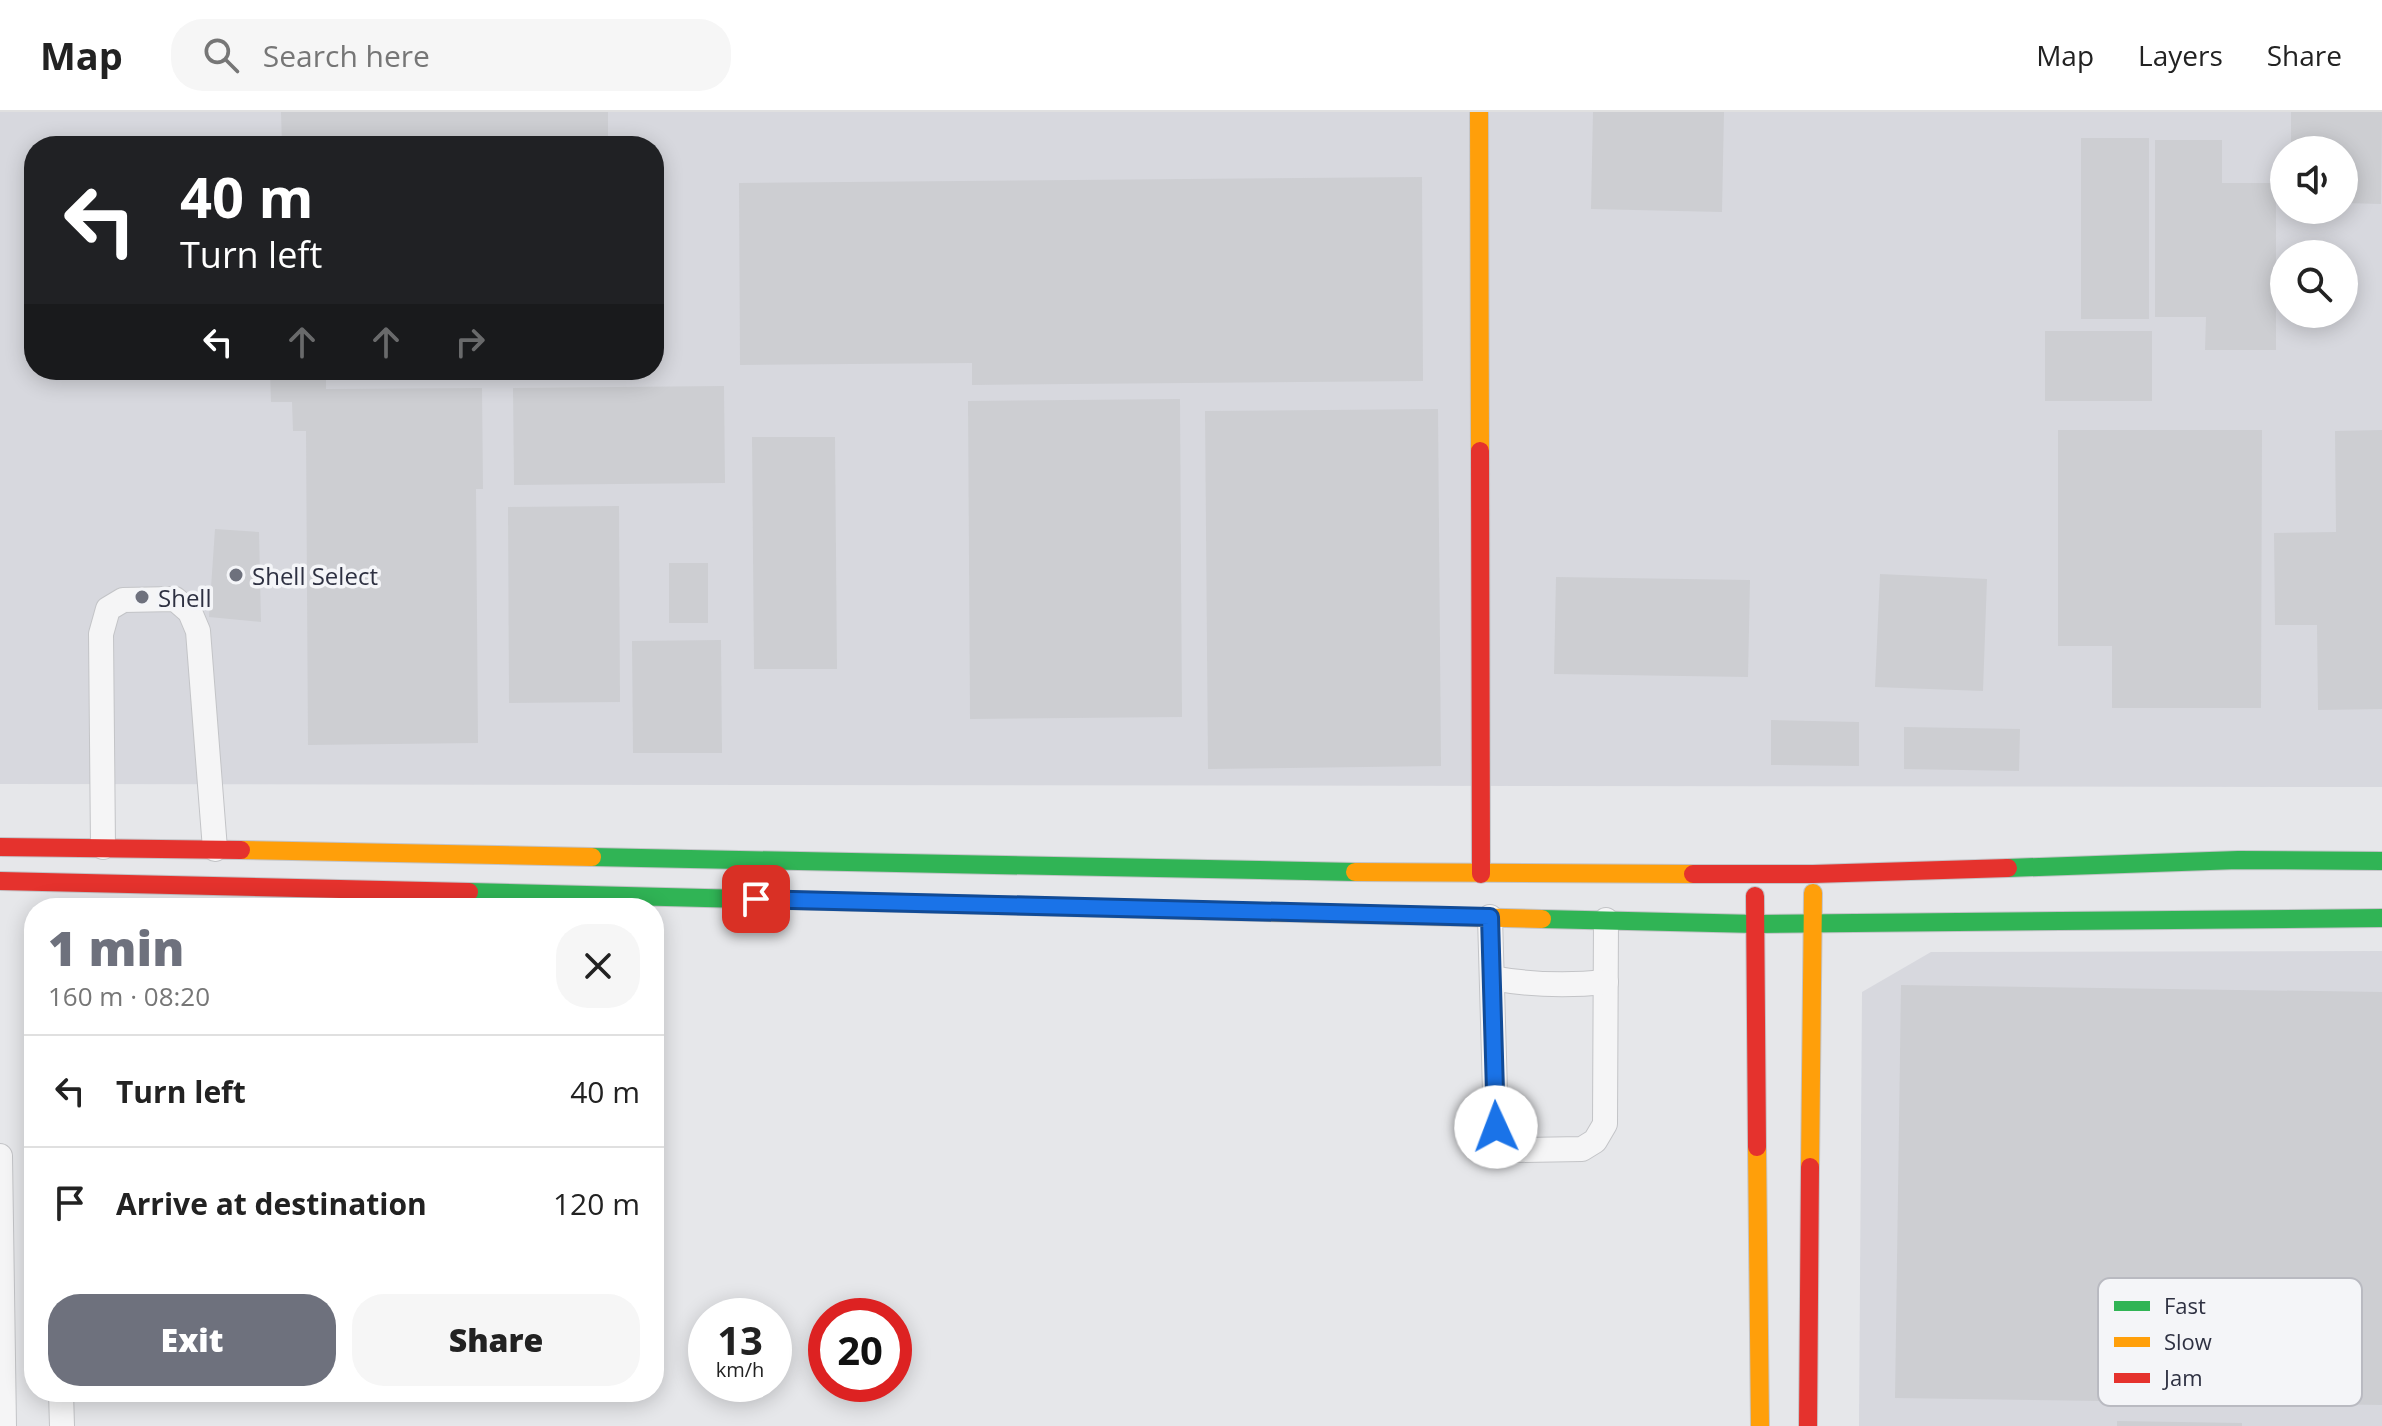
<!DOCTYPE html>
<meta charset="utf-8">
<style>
body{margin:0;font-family:"Open Sans",sans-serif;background:#f6f6f6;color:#222;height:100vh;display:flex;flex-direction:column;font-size:30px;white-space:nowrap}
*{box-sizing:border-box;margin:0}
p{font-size:26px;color:#767676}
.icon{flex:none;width:44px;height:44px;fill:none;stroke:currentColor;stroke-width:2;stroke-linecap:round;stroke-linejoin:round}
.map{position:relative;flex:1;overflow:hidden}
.panel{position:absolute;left:24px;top:786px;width:640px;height:504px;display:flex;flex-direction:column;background:#fff;border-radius:32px;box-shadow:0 4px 20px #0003}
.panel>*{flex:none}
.guide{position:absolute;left:24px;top:24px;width:640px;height:244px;border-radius:32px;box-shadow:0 4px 20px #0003;background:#202124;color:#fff;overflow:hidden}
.controls{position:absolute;left:2270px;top:24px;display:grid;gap:16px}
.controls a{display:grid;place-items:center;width:88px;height:88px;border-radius:50%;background:#fff;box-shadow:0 4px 20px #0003;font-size:40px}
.speed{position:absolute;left:688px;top:1186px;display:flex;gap:16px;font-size:40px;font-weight:700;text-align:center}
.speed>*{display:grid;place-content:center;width:104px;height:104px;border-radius:50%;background:#fff;box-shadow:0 4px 20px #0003;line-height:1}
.speed small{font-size:20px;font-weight:400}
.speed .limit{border:12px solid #d22;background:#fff;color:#111}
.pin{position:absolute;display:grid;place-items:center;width:68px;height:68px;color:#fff;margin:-34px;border-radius:16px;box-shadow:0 4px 12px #0006}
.me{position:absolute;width:88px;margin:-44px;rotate:358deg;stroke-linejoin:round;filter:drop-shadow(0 0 6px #0008)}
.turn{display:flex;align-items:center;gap:28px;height:168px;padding:0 24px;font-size:36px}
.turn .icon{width:104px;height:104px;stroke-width:2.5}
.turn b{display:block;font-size:56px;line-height:68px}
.lanes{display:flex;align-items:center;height:76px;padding:0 24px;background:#0003;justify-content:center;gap:40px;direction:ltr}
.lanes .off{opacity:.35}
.round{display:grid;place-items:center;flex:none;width:84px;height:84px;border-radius:32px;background:#f6f6f6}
.overview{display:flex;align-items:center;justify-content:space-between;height:136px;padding:0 24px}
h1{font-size:48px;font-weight:800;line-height:60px;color:#6e717d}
.action{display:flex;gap:16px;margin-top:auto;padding:16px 24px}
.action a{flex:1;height:92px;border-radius:32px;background:#6e717d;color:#fff;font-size:32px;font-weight:800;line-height:92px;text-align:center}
.action a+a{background:#f6f6f6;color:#222}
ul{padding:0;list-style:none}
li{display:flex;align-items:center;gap:24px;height:112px;padding:0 24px;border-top:2px solid #e0e0e0}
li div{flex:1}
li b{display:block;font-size:30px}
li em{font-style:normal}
header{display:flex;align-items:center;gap:48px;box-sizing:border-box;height:112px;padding:0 40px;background:#fff;border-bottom:2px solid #e0e0e0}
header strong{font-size:38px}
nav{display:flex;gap:44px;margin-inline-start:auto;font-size:28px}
.search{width:560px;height:72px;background:#f6f6f6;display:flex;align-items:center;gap:20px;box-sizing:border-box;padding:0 28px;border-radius:32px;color:#767676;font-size:30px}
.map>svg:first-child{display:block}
</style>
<header>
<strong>Map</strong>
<div class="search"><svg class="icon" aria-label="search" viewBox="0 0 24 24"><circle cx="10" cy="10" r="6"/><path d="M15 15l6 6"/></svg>Search here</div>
<nav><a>Map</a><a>Layers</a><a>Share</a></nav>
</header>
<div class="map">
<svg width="2382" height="1314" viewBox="0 0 2382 1314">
<rect width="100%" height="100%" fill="#e6e7ea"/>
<g fill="#d7d8de" fill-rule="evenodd">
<path d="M0,0H2382V675L0,672ZM34,34H654V258H34ZM2284,38H2344V98H2284ZM2284,142H2344V202H2284Z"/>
<polygon points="2382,839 2382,1314 1859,1314 1862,880 1931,840"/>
</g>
<g fill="#cdced2">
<polygon points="281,0 608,0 608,34 282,34"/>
<polygon points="1593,0 1724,0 1722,100 1591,97"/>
<polygon points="2291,0 2382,0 2381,92 2344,91 2344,38 2291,38"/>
<rect x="2081" y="26" width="68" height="181"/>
<polygon points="2155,28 2222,28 2222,71 2276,71 2276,238 2205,238 2206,205 2155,205"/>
<polygon points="1422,65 1423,269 972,273 972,251 740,253 739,71"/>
<rect x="2045" y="219" width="107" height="70"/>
<polygon points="326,258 326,277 482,276 483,377 476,377 478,631 308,633 306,319 293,319 292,290 271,290 270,259"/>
<polygon points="724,274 725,371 514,373 513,276"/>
<polygon points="1180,287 1182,605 970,607 968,289"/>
<polygon points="1438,297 1441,654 1208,657 1205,299"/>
<polygon points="2058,318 2262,318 2261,596 2112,596 2112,534 2058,534"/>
<polygon points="2382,318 2382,597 2318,598 2317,513 2275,513 2274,421 2336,420 2335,319"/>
<polygon points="752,325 835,325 837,557 754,557"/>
<polygon points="619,394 620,590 509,591 508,395"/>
<polygon points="215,417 259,420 261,510 209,505"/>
<rect x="669" y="451" width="39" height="60"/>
<polygon points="1880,462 1987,467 1983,579 1875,575"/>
<polygon points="1556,465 1750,468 1748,565 1554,562"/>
<polygon points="721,528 722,641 633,641 632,529"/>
<polygon points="1771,608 1859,610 1859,654 1771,653"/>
<polygon points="1904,615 2020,617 2019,659 1904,657"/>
<polygon points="1901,873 2382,880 2382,1293 1895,1286"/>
<polygon points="2117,1309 2242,1311 2242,1314 2117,1314"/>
</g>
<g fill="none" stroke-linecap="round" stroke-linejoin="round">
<g stroke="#c3c4c7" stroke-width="26">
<g id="lane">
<polyline points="103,735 101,522 108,497 123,488 175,487 190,500 198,519 215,737"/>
<polyline points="1490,805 1496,1015 1504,1032 1516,1038 1582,1037 1595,1029 1605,1012 1606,808"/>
<path d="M1492,866C1530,873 1567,874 1606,870"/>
<polyline points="0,1044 4,1314"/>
<polyline points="61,1280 62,1314"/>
</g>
</g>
<g stroke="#c3c4c7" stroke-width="20">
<g id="fast">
<polyline points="592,745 1355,760"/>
<polyline points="2008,756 2238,748 2382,749"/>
<polyline points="469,780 1182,798"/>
<polyline points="1542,807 1756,812 2382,806"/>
</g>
</g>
<g stroke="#c3c4c7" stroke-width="20">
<g id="slow">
<polyline points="1479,0 1480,339"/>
<polyline points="241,738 592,745"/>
<polyline points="1355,760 1693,762"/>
<polyline points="1182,798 1542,807"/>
<polyline points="1757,1035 1760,1314"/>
<polyline points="1810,1055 1813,781"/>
</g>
</g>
<g stroke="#c3c4c7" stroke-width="20">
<g id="jam">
<polyline points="1480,339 1481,762"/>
<polyline points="0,735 241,738"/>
<polyline points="1693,762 1813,762 2008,756"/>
<polyline points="0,769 469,780"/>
<polyline points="1755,784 1757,1035"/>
<polyline points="1808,1314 1810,1055"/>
</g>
</g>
<use href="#lane" stroke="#f5f5f6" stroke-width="24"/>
<use href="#fast" stroke="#30b455" stroke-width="18"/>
<use href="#slow" stroke="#ff9f0a" stroke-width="18"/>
<use href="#jam" stroke="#e5322d" stroke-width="18"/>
</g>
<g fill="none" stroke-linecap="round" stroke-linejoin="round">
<g stroke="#114b97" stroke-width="20">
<polyline id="route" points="756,787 1490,805 1496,1015"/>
</g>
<use href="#route" stroke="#1a73e8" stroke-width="14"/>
</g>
<g fill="#6e717d" stroke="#f4f5f8" stroke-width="3">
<circle cx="236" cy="463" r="8"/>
<circle cx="142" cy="485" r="8"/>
</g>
<g text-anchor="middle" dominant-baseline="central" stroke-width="7" stroke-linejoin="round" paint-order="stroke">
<g font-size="24" fill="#2e3142" stroke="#f4f5f8" text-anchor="start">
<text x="252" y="463">Shell Select</text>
<text x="158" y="485">Shell</text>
</g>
</g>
<rect x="2098" y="1166" width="264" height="128" rx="12" fill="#f4f5f8" stroke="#b9bac1" stroke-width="2"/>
<rect x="2114" y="1189" width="36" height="10" fill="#30b455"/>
<rect x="2114" y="1225" width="36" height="10" fill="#ff9f0a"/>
<rect x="2114" y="1261" width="36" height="10" fill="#e5322d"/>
<g font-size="22" fill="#2e3142">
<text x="2164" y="1202">Fast</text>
<text x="2164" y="1238">Slow</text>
<text x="2164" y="1274">Jam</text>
</g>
</svg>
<div class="controls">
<a><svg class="icon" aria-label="sound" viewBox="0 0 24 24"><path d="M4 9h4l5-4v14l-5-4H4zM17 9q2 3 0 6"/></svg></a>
<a><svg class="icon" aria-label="search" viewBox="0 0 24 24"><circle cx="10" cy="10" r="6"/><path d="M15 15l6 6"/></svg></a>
</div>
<div class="speed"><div>13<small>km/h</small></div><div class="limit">20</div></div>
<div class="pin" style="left:756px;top:787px;background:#d93025"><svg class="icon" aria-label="arrive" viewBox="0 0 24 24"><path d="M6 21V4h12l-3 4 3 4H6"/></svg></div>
<svg class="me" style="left:1496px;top:1015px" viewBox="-20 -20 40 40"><circle r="19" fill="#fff"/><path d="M0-13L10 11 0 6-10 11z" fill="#1a73e8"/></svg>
<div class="guide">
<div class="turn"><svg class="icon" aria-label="left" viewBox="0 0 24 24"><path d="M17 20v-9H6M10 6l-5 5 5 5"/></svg><div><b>40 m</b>Turn left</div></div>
<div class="lanes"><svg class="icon" aria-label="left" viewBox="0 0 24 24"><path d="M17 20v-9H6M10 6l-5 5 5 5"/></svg><svg class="icon off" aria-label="ahead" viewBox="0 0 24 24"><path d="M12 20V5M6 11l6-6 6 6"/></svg><svg class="icon off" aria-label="ahead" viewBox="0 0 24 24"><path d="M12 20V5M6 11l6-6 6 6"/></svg><svg class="icon off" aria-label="right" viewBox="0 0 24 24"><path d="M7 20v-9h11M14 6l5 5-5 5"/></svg></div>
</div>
<section class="panel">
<div class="overview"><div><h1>1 min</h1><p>160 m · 08:20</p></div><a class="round"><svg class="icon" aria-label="close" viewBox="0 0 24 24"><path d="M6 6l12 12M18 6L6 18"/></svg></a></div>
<ul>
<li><svg class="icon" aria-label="left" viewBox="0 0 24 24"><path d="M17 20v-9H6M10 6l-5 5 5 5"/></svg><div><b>Turn left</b></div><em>40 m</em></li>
<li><svg class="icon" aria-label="arrive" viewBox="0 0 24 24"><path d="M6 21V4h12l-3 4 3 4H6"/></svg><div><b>Arrive at destination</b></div><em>120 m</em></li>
</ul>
<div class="action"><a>Exit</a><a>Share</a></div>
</section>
</div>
